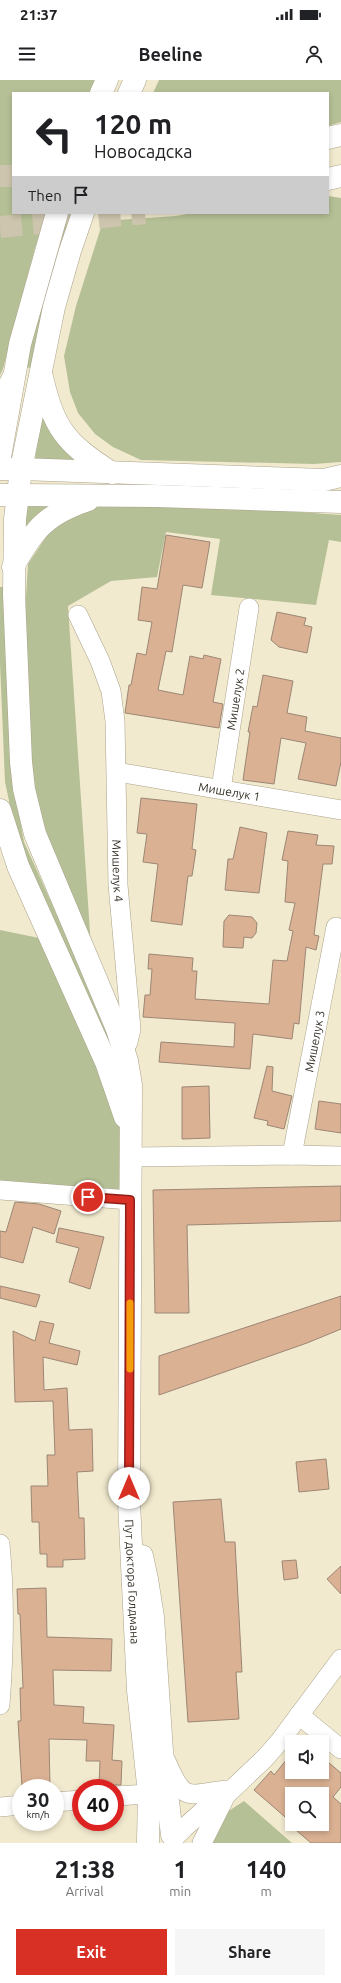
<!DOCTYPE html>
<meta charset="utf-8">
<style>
body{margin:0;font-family:Ubuntu,sans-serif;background:#f6f6f6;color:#202124;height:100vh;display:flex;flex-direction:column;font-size:15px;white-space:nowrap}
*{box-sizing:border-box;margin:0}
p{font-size:13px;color:#757577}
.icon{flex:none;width:22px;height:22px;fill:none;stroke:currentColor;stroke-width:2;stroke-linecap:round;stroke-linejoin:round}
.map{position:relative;height:1763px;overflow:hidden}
.sheet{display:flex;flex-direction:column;background:#fff;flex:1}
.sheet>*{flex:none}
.banner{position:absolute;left:12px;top:12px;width:317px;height:122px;border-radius:0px;box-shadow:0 2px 6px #0003;background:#fff;color:#202124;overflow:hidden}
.fabs{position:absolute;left:285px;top:1655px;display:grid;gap:8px}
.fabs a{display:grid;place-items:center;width:44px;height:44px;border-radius:0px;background:#fff;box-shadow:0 2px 6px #0003;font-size:20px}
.speed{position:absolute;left:12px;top:1699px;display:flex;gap:8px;font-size:20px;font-weight:700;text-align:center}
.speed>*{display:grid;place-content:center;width:52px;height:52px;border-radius:50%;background:#fff;box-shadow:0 2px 6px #0003;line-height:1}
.speed small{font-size:10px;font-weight:400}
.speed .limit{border:6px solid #d22;background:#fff;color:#111}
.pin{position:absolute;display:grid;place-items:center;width:34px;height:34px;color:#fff;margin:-17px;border:2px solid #fff;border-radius:50%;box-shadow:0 1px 4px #0007}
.me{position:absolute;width:44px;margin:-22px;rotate:0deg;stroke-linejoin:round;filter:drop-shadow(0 0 3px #0008)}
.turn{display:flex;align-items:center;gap:14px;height:84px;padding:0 16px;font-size:18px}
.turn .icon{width:52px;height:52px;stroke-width:2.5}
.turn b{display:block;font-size:28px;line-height:34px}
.then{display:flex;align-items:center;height:38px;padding:0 16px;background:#0003;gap:8px;font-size:15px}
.eta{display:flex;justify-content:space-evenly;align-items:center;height:68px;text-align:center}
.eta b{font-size:24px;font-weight:700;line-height:28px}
.action{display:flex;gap:8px;margin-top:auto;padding:8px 16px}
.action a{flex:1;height:46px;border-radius:0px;background:#d93025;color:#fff;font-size:16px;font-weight:700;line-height:46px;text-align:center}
.action a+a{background:#f6f6f6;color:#202124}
.status{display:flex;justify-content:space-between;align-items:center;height:28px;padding:0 20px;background:#fff;direction:ltr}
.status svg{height:11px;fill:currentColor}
header{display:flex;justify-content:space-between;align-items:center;height:52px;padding:0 16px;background:#fff;font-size:18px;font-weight:700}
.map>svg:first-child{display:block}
</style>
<div class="status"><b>21:37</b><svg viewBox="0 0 49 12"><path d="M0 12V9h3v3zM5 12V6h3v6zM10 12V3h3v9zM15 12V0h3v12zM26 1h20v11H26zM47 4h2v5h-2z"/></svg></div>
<header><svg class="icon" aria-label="menu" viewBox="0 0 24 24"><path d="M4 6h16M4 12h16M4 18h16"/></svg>Beeline<svg class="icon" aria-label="person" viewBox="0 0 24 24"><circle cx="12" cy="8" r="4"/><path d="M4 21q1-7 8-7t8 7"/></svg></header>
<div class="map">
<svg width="341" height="1763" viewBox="0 0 341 1763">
<rect width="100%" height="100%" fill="#f2eacf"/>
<g fill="#b6c096">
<polygon points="0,0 102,0 96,13 13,13 13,133 48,133 35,168 3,289 0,295"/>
<polygon points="159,0 341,0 341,42 328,46 328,13 153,13"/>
<polygon points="328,116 341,118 341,382 314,384 141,380 113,367 95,354 78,333 70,312 64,276 76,226 103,141 176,136 192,133 328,133"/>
<polygon points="68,133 73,133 31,288 25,287 56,167"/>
<polygon points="41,327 55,360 82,383 35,379"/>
<polygon points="118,419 341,435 341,462 329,460 316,525 211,515 220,459 166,452 157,497 111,501 68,526 91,867 53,774 33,708 24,549 28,484 50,451 70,435"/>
<polygon points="24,424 55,426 24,452"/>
<polygon points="0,507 4,507 13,701 24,762 108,948 112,976 18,763 5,702 0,583"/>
<polygon points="0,850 44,859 124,1053 124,1116 0,1107"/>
<polygon points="244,1721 292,1763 209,1763 224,1734"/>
</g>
<g fill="#dab193" stroke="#9c8675">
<polygon points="166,455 210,462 202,508 183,505 172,572 166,571 158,610 183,615 190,576 203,579 204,575 221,579 213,622 223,624 219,648 125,633 129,605 131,605 137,573 146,575 152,542 138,540 142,507 157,509"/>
<polygon points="277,532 306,538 304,545 312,547 307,573 279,567 271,560"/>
<polygon points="263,595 293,601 287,633 307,637 305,651 341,658 341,682 336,706 298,699 306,663 281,658 274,704 243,700 250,652 248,652 253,626 257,627"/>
<polygon points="141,718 197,724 192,769 196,770 192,796 188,796 182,845 151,841 158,784 143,782 147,754 137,753"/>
<polygon points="240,747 267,753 259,813 225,810 228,779 233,779"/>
<polygon points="288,751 318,755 316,765 334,766 332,784 323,784 314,855 319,856 316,870 306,867 299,944 294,943 292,959 253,954 250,989 159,982 161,962 234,967 235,943 143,937 145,915 150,915 152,889 148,889 149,874 193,878 192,891 197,891 195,919 269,924 273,880 287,881 293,851 289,850 295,823 285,822 288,781 282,780"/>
<polygon points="229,835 252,837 257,843 256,853 252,858 244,857 243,868 223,867 224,841"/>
<polygon points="267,986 273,987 272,1011 292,1016 284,1049 267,1045 268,1041 254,1038"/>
<polygon points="209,1006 210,1058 182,1059 182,1007"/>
<polygon points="319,1021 341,1024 341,1053 315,1049"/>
<polygon points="341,1106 341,1141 187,1145 189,1233 155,1233 153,1110"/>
<polygon points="15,1122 39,1124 61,1131 54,1154 33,1147 23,1183 0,1177 0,1151 6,1152"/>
<polygon points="59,1148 104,1157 90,1209 69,1202 79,1168 56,1162"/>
<polygon points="0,1206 40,1215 36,1227 0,1218"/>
<polygon points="341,1216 341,1249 307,1263 159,1315 159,1276"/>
<polygon points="40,1241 54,1244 49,1263 80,1271 77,1285 43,1277 44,1310 67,1308 69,1350 92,1349 93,1391 77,1392 79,1438 84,1438 85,1479 63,1480 63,1487 47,1487 47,1474 40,1474 39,1442 32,1442 31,1406 48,1406 47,1375 55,1375 53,1321 15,1322 13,1251 35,1261"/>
<polygon points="326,1379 329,1409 299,1412 296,1382"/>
<polygon points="221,1419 225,1462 235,1462 242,1592 236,1592 239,1639 188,1642 173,1422"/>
<polygon points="296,1480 298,1498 284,1500 282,1481"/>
<polygon points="341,1486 341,1514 327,1499"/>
<polygon points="46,1508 47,1557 112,1559 111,1591 53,1590 54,1625 84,1627 83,1643 114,1645 112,1680 122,1681 121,1705 99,1705 100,1681 86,1681 87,1660 49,1659 50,1706 22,1707 18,1641 21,1641 20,1608 23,1608 20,1534 18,1534 17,1509"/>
<polygon points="292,1673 292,1692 322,1692 322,1677 341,1693 341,1707 333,1717 341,1724 341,1763 311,1763 289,1744 322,1744 322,1714 292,1714 292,1743 254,1710 271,1691 274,1695"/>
</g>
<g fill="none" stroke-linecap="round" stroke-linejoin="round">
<g stroke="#cdc5ae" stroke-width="22" stroke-dasharray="22 11" stroke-linecap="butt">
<polyline points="0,96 13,96"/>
<polyline points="0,147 145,133"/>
</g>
<g stroke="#aaa28a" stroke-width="20">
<g id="minor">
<path id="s1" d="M78,535L100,581L111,611L115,641L118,805L131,949L128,962L124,970"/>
<path id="s2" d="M117,692L341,730"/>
<path id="s3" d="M221,709L249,528"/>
<path id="s4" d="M292,1075L336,847"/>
<polyline points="131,1077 292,1075 341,1076"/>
<polyline points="0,1110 130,1120"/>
<path d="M0,1464C5,1516 4,1573 0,1625"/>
<polyline points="299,1635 341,1669"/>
<path d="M166,1681C184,1723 186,1715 226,1710"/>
<polyline points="115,1716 149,1714"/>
<polyline points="55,1722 81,1720"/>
<polyline points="0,1727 21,1725"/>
<polyline points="176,1756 184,1748 213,1722 225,1716 265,1678 280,1661 341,1579"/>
<polyline points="202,1763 224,1719"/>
</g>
</g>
<g stroke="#aaa28a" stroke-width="23">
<g id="tertiary">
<polyline points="101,13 107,0"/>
<polyline points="129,13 135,0"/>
<path id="s5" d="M83,133L70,171L54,227L21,389L15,439L14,514L21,682L24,709L35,754L117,949L127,981L131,1005L129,1422L138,1610L149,1714L148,1761"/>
<polyline points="0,377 20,264 57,133"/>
<polyline points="0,730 18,786 106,982 125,1037"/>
<polyline points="142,1476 147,1499 153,1537 162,1671 172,1755"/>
</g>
</g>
<g stroke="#aaa28a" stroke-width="23">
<g id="secondary">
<polyline points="0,322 13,298"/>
<polyline points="0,389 21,389"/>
<polyline points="0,415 18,415"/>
</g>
</g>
<g stroke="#aaa28a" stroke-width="23">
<g id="trunk">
<polyline points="328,58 341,55"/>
<polyline points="328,99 341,96"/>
<path d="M41,293C54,349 64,362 112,393"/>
<polyline points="21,389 324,400 341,396"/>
<polyline points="18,415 156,416 341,422"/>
<path d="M13,487C34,449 46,434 88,420"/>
</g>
</g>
<use href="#minor" stroke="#fff" stroke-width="19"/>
<use href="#tertiary" stroke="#fff" stroke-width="22"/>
<use href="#secondary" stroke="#fff" stroke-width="22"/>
<use href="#trunk" stroke="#fff" stroke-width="22"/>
</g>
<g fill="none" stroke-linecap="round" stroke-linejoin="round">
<g stroke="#8d1f18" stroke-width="10">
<polyline id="route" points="88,1117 130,1120 129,1408"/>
</g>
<use href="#route" stroke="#d93025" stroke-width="7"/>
<polyline stroke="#f59e0b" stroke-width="7" points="130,1289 130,1223"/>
</g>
<g text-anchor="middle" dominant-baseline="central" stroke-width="3" stroke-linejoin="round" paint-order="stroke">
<g font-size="12" fill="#373329" stroke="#fff">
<text stroke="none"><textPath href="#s3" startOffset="91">Мишелук 2</textPath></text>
<text stroke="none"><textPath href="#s2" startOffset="114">Мишелук 1</textPath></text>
<text stroke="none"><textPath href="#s1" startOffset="263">Мишелук 4</textPath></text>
<text stroke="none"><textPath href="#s4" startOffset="116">Мишелук 3</textPath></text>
<text stroke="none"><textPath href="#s5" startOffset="1397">Пут доктора Голдмана</textPath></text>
</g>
</g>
</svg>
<div class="fabs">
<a><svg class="icon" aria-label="sound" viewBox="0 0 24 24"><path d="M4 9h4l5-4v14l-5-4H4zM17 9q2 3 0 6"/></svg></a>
<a><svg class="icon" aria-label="search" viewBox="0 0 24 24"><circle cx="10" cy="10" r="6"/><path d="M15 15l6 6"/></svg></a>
</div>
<div class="speed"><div>30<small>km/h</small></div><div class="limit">40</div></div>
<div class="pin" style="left:88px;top:1117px;background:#d93025"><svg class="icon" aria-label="arrive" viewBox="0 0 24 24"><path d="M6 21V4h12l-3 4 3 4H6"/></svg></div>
<svg class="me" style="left:129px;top:1408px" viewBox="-20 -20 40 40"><circle r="19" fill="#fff"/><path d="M0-13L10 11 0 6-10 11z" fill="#d93025"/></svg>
<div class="banner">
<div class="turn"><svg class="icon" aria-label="left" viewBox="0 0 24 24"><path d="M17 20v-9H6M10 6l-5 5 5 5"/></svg><div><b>120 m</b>Новосадска</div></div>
<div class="then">Then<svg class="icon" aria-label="arrive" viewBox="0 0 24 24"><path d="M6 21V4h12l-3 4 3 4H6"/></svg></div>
</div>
</div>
<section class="sheet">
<div class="eta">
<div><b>21:38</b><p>Arrival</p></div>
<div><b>1</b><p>min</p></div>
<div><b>140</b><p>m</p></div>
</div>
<div class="action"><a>Exit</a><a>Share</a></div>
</section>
